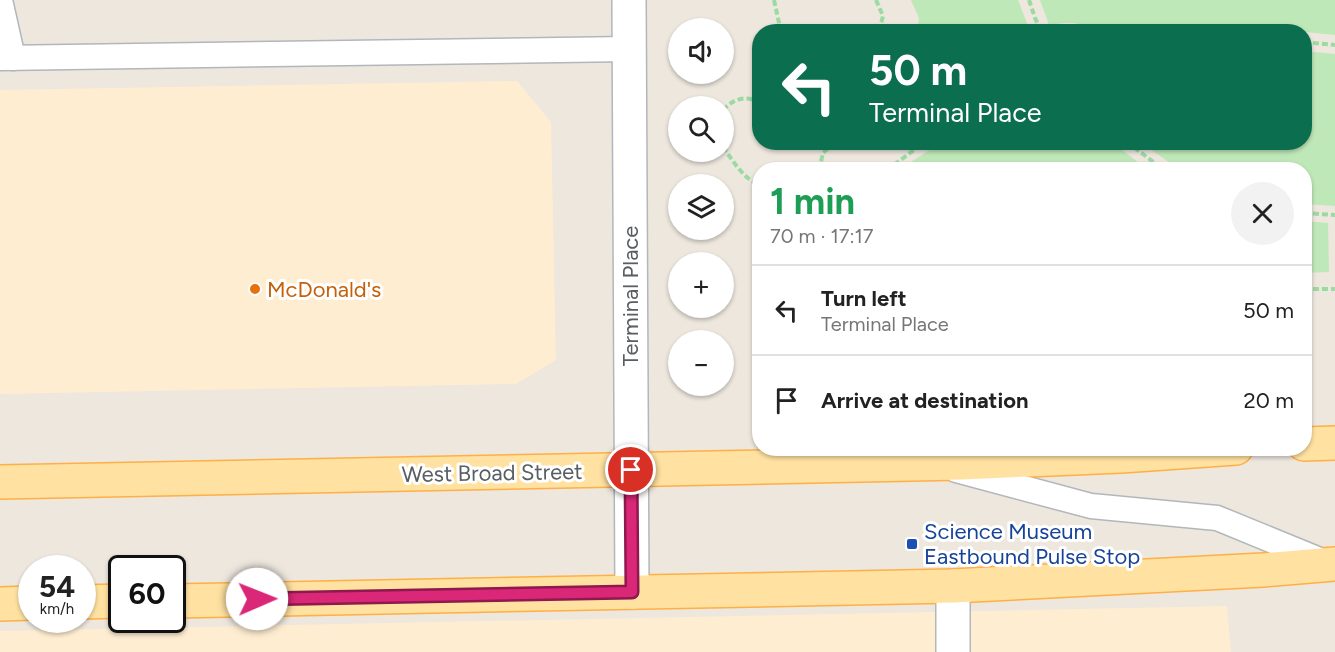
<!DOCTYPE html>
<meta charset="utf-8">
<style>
body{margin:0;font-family:Figtree,sans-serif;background:#f2f2f2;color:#222;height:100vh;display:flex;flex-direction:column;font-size:22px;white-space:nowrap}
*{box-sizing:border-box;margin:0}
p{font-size:20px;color:#767676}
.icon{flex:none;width:33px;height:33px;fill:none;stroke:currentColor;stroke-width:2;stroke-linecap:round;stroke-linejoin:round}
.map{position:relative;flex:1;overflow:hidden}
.details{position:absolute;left:752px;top:162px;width:560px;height:294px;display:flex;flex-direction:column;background:#fff;border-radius:24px;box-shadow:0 2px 4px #0004}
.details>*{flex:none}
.banner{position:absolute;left:752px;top:24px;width:560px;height:126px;border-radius:24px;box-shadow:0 2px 4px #0004;background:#0b6e4f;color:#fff;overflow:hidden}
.fabs{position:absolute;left:668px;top:18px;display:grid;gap:12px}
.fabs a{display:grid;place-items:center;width:66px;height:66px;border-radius:50%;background:#fff;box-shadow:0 2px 4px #0004;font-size:30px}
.speed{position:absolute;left:18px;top:555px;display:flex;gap:12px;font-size:30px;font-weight:700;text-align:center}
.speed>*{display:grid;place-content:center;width:78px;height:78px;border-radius:50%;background:#fff;box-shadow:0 2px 4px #0004;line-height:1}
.speed small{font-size:15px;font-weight:400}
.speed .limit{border:3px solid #111;border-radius:9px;background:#fff;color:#111}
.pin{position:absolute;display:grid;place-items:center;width:51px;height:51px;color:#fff;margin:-26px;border:3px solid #fff;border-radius:50%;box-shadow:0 2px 6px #0007}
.me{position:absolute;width:66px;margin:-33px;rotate:89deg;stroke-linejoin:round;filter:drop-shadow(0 0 4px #0008)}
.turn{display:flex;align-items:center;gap:21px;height:126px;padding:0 18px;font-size:27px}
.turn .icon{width:78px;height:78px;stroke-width:2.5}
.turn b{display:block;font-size:42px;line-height:51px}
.round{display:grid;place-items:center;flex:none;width:63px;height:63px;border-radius:32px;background:#f2f2f2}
.headline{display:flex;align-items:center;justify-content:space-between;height:102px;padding:0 18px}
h1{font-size:36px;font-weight:700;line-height:45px;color:#1e9e55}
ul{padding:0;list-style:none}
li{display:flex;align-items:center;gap:18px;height:90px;padding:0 18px;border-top:2px solid #e0e0e0}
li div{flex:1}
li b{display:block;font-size:22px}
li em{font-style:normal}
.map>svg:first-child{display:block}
</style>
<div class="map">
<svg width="1335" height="652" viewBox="0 0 1335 652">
<rect width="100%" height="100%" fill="#ede7de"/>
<g fill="#ffedd1">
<polygon points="517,81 551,122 556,360 516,384 0,394 0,90"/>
<polygon points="1227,606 1231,652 0,652 0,631"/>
</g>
<g fill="#bfe8b8">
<polygon points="911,0 1018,0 1030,31 918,31 919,18"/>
<path d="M1040,0H1335V35L1304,32L1092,31C1080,20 1065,22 1049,25Z"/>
<polygon points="1304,51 1335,54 1335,206 1304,204 1304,170 1185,169 1167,161 1142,143 1304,142"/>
<polygon points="942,142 1113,143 1147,169 900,169"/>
<polygon points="1304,221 1328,223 1329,272 1304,273"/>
</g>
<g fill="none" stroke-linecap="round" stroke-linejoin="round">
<g stroke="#b2b7bb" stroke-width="27">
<g id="service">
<polyline points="0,0 13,58"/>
<polyline points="0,58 629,49"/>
<polyline points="956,470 1091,506 1217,518 1327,563"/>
</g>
</g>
<g stroke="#b2b7bb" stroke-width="36">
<g id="minor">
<polyline points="629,0 632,592"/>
<polyline points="953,586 953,652"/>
</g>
</g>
<g stroke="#ffaf46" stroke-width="36">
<g id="primary">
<polyline points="1304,444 1335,443"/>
<polyline points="0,482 961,463 1121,456 1236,448"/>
<polyline points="172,601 953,586 1263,570 1335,564"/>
<polyline points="82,602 122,601"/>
<polyline points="0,604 32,603"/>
</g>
</g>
<g stroke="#9adba1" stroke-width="4" stroke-dasharray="6 3" stroke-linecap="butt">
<polyline points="774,0 781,32"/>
<polyline points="876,0 883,16 879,32"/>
<polyline points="1029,0 1035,18 1042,32"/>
<polyline points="1304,42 1335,45"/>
<path d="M723,110C733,99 745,95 759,102"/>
<polyline points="1127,142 1164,170"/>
<path d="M723,147C733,161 743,178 759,185"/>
<polyline points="819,170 823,153 835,142"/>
<polyline points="887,170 925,142"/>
<polyline points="1304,213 1335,215"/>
<polyline points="1304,289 1335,289"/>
</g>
<use href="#service" stroke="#fff" stroke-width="24"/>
<use href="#minor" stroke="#fff" stroke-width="33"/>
<use href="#primary" stroke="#ffe2a1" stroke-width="33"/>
</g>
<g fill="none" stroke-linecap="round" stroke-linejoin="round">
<g stroke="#8e194d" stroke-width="15">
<polyline id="route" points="257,599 632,592 631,470"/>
</g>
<use href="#route" stroke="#db2777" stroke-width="10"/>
</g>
<circle fill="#e8710a" stroke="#fff" stroke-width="2" cx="255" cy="289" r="6"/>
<rect fill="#1a4fb4" stroke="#fff" stroke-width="2" x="906" y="538" width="12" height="12" rx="3"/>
<g text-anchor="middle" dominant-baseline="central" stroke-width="6" stroke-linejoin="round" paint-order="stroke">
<g font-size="22" fill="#c56008" stroke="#fff" text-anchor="start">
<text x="267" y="289">McDonald's</text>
</g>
<g font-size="22" fill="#585e62" stroke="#fff">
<text transform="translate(630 296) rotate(-90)">Terminal Place</text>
<text transform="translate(492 473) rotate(-1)">West Broad Street</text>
</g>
<g font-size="22" fill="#164399" stroke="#fff" text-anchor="start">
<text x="924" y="531">Science Museum<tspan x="924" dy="25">Eastbound Pulse Stop</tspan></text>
</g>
</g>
</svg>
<div class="fabs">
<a><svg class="icon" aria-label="sound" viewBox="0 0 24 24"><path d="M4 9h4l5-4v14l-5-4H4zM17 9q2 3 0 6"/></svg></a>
<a><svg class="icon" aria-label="search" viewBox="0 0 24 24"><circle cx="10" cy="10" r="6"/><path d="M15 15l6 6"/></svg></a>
<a><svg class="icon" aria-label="layers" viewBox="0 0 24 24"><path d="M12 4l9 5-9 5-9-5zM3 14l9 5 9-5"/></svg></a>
<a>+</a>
<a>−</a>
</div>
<div class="speed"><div>54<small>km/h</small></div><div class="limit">60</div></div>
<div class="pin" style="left:631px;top:470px;background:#d93025"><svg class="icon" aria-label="arrive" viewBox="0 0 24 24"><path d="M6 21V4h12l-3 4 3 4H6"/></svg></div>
<svg class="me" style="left:257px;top:599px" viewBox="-20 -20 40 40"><circle r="19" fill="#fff"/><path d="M0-13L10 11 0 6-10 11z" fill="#db2777"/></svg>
<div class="banner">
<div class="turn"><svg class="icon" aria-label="left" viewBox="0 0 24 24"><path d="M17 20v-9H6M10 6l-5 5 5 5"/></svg><div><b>50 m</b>Terminal Place</div></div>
</div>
<section class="details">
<div class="headline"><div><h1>1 min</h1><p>70 m · 17:17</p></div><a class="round"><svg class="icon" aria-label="close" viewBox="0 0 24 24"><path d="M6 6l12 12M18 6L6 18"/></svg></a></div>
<ul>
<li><svg class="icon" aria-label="left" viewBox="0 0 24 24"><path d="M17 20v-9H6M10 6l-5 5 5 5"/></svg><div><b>Turn left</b><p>Terminal Place</p></div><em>50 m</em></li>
<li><svg class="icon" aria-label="arrive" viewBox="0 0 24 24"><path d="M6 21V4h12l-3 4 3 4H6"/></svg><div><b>Arrive at destination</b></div><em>20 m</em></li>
</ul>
</section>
</div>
